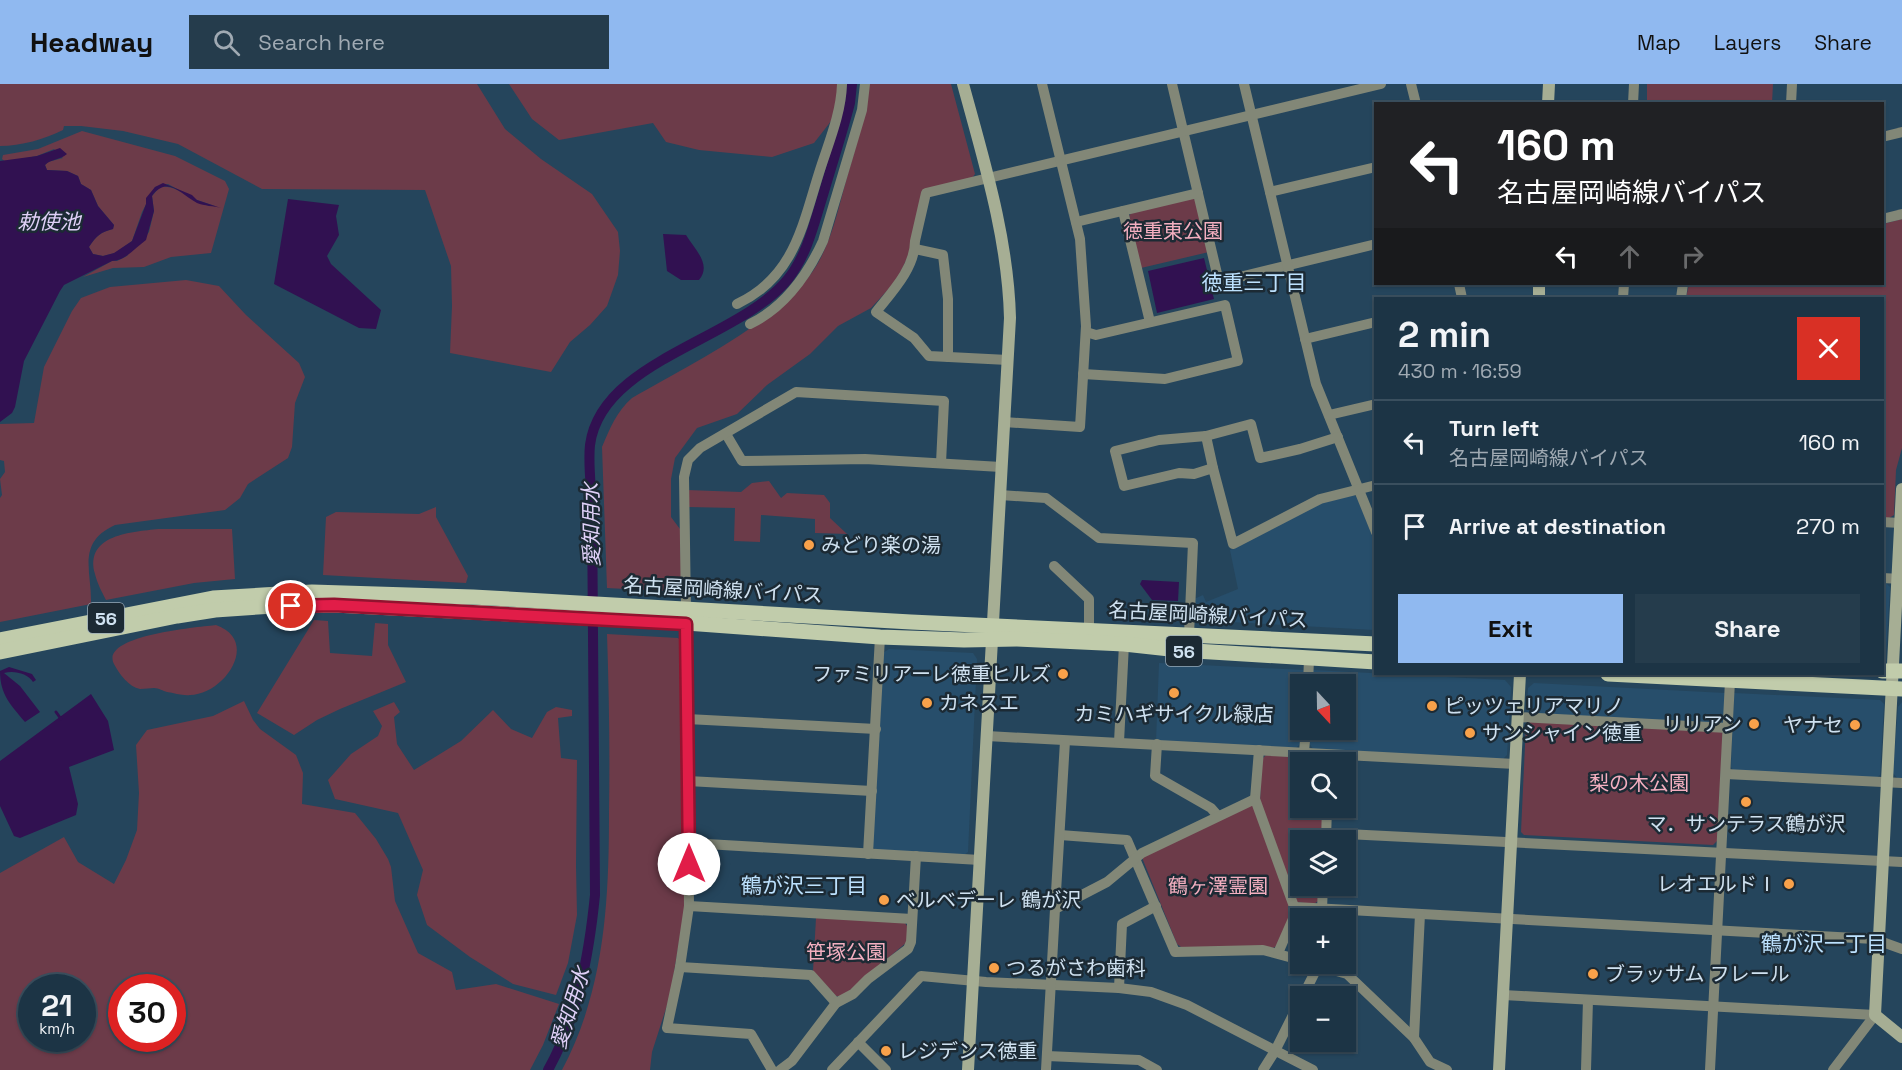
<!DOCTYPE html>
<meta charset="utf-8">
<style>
body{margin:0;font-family:"Space Grotesk","Noto Sans JP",sans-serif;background:#253c4c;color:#f1f3f6;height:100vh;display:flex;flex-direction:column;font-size:22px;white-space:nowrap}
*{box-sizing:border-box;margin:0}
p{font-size:20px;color:#a0aab3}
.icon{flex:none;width:33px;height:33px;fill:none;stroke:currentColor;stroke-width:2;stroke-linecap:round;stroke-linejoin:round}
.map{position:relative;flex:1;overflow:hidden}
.side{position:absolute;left:1374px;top:213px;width:510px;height:378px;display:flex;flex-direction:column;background:#1c3445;border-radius:0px;box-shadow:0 2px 4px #0004,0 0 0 2px #3a4f5e}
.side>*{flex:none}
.hud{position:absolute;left:1374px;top:18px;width:510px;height:183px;border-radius:0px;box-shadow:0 2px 4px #0004,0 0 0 2px #3a4f5e;background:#202124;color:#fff;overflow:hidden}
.needle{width:39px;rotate:158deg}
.tools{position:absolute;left:1290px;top:590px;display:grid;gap:12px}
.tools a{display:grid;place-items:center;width:66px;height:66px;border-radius:0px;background:#1c3445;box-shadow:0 2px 4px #0004,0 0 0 2px #3a4f5e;font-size:30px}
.speed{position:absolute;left:18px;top:890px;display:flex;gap:12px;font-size:30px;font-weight:700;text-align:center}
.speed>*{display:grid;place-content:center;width:78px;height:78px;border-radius:50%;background:#1c3445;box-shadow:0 2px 4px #0004,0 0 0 2px #3a4f5e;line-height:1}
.speed small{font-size:15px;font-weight:400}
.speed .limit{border:9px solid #d22;background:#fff;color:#111}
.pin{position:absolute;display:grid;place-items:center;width:51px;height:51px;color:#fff;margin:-26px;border:3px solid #fff;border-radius:50%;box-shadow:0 2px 6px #0007}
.me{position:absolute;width:66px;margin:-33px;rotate:0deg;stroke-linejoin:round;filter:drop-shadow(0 0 4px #0008)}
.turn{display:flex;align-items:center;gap:21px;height:126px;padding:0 24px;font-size:27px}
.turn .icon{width:78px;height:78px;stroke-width:2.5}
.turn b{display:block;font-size:42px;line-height:51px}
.lanes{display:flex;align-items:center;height:57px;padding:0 24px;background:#0003;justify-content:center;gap:30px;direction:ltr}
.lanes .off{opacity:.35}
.round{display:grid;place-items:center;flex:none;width:63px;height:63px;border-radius:0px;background:#253c4c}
.summary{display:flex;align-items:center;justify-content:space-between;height:102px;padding:0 24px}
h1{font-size:36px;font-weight:600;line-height:45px}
.primary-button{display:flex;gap:12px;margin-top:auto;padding:12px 24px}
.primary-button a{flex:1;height:69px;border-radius:0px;background:#90b9f0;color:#111;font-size:24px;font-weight:600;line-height:69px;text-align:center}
.primary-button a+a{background:#253c4c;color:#f1f3f6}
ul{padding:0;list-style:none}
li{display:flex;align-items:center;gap:18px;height:84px;padding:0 24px;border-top:2px solid #3a4f5e}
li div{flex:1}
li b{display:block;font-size:22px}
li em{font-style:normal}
header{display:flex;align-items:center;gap:36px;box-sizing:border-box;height:84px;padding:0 30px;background:#90b9f0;color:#111}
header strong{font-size:28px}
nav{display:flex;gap:33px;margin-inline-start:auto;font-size:21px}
.search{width:420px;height:54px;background:#253c4c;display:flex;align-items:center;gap:15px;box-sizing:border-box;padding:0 21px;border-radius:0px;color:#a0aab3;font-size:22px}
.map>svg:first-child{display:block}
</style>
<header>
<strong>Headway</strong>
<div class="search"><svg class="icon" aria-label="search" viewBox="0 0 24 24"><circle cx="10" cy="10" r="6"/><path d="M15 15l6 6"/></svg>Search here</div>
<nav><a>Map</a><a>Layers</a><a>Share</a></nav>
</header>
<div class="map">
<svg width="1902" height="986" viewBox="0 0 1902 986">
<rect width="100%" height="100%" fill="#25455c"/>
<g fill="#274e6b">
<polygon points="1352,410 1357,413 1375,459 1375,546 1192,536 1194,515 1203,511 1206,518 1238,505 1230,466 1322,419"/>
<polygon points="1882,499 1886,499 1890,503 1886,569 1883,572"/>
<polygon points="1149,520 1187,523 1186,536 1111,532"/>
<polygon points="889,565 973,569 977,575 968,768 964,771 876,766 872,762 883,569"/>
<polygon points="1159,579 1304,586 1303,600 1300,600 1300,660 1296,664 1156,657"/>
<polygon points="1313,586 1505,596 1511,603 1507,671 1503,675 1313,665 1309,659 1310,645 1346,645 1346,600 1312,600"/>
<polygon points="1534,599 1725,609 1724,637 1721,641 1530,630 1527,626 1528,604"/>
<polygon points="1734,609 1880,616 1884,620 1880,691 1876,694 1733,686 1731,683"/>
<polygon points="1902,618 1902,696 1898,695 1893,689 1898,623"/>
</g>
<g fill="#6c3b49" fill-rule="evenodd">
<path d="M0,0H477L505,45L541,75L592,110L618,148L620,167L618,191L607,222L590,241L570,258L551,288L450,269L452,222L451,182L425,106L262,105L178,60L123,47L81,42H64L63,46C45,55 21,62 0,62Z"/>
<polygon points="509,0 842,0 835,32 814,59 772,73 699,66 666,58 653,39 559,56 532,35"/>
<path d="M867,0H951L975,90L972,94L922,107L909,170L897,196L871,224L838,242L810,270L767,301L737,330L697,344L675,374L671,395V433L680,445L682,508L607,504L602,363C610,344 617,327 632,314C687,282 787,234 818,179C833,152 839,122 847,93C856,62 866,32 867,0Z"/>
<polygon points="1647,0 1773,0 1772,19 1647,19"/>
<path d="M82,47L175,72L225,97L229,105L211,169L171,173L144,183L113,184L83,193L112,177H117L127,172L134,163L141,159L149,148L154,127L152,112L160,103C181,100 193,122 215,122L197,116L168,100L155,103L142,128L132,157L115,169L103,172L93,170L89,163C96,152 101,148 113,145L114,141L98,122L91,106L81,100L78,92L67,87L47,86L45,81L48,78L63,74L54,65L37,72L6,78L2,75L3,71L38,65Z"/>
<polygon points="1192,114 1197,117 1209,168 1141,184 1129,132 1132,128"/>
<polygon points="1902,135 1902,364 1896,386 1894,431 1889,434 1883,434 1882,214 1686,214 1689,200 1882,200 1883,140"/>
<path d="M186,196L219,202L246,231L299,279L305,293L295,319L292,363L288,374L248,400L240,414L225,426L115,441C76,459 92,487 91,520L0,538V414L2,411L0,395L5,388L4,377L0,376V340L34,339L44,283L72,227L81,214L110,203Z"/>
<polygon points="769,397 781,414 787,409 824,411 830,419 830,434 847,450 815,449 815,435 761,431 760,458 734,457 735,424 688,423 687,406 741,408 752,399"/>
<polygon points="436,423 436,433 468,492 466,499 323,491 326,433 336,428 419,430"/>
<path d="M158,445H232L235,495L194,499L106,516C102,508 97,499 95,490C84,450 133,448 158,445Z"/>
<polygon points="314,536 328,537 330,569 372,572 375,539 388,540 388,561 406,598 340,625 317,636 294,651 257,629"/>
<path d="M216,541C261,557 224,611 190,611C183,612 174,609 167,608C163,607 159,604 154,604C150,604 145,605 140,605C129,603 119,590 114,580C99,551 200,543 216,541Z"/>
<path d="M607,550L678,554L682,558L685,823L670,912L652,968L650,986H562C605,905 609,817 609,728C610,669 609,609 607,550Z"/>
<path d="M244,617L253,636L260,645L296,671L303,689L302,720L355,729L376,755L388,775L391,783L395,817L418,869L452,888L456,906L496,900L559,920L543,961L530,986H0V789L64,753L78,778L114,800L126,776L137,746L139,709L136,661L147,646L213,632ZM32,903H82V954H32ZM122,903H172V954H122Z"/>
<polygon points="394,618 400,628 394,633 397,660 414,686 461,657 493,626 511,645 532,654 547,628 556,623 572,626 572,632 558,634 561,674 577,676 576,782 577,831 568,879 556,911 513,900 470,873 427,841 417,811 423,786 398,729 335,715 328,696 351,670 378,652 382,642 373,627"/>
<polygon points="1530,636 1720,646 1723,650 1717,757 1713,761 1524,751 1521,748 1526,640"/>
<polygon points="1266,671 1322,674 1325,677 1300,678 1300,723 1323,723 1321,756 1300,756 1300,801 1319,801 1318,817 1314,820 1296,818 1260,717 1262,675"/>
<polygon points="1250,721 1255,722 1293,828 1277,862 1273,864 1181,863 1177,860 1143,776 1143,771"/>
<polygon points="816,834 904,838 908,843 907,858 849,907 841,912 836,912 813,887"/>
</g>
<g fill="#311151">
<path d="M60,64L67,70C60,76 51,75 45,81L47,86L67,87L78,92L81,100L91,106L98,122L114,141L113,145C101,148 96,152 89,163L93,170L103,172L114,169L132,157L146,120V114L155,103L163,99L192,111L197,116L221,124C214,122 204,122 197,119C181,110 167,91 152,112L154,127L146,156C135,164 125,177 112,177L64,201L60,207L24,277L15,323L12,329L0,338V77L37,72Z"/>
<polygon points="288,115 339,121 336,132 339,151 327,172 331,180 381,226 376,245 359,244 274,200"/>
<path d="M663,150L686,151C695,166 712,180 699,196H681L667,187Z"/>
<polygon points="1204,174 1214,215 1157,229 1148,187"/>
<polygon points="1142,496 1179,498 1178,517 1152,516 1140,500"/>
<path d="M9,583L32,590L36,596L33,598C28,589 13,586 4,589L20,602L40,628L25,638C11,621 0,611 0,587Z"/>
<polygon points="91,610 108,637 114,666 69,683 78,720 76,731 20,754 14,752 0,722 0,677"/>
</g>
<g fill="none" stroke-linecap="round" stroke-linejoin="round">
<polyline stroke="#311151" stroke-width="3" points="56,628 61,635"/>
<path stroke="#311151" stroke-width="10" d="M548,986C578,932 589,871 595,811L592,420C591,401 588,380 590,361C601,276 739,256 788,195C807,171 814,140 823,111C832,80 842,50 850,19L852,0"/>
<g stroke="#828777" stroke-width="10">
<polyline points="1172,0 1219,198 1376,160"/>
<polyline points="1244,0 1316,300 1376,448"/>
<polyline points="1411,0 1416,20"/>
<polyline points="1633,20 1634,0"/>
<polyline points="1791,20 1792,0"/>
<polyline points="1882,53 1902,48"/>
<polyline points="1270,108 1376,83"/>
<polyline points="1123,127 1150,238"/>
<polyline points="1882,135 1902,130"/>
<polyline points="1076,138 1198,109"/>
<polyline points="915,165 943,171 948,215 948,273"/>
<polyline points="1459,200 1462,214"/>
<polyline points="1623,214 1624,200"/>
<polyline points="1681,214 1683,200"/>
<path d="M737,220C794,193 802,143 819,89C828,60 841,31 842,0"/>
<path d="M750,240C785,223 807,192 823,157L862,26L865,0"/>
<polyline points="1305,255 1376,238"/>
<path d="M1008,276L929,272L914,254L876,228C892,208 915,184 915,157L926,109L1381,0"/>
<polyline points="1083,290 1165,295 1238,277 1225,221 1096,251 1086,248"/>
<polyline points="1329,331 1376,320"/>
<polyline points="1004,338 1080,343 1086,242 1080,155 1042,0"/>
<polyline points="726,350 742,377 865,375 1001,383"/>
<polyline points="1206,352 1213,384"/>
<polyline points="1338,353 1300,365 1260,374 1251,340 1206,352 1159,356 1115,367 1124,402 1179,389 1194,390 1213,384 1233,460 1320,415 1376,401"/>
<polyline points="1000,411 1046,414 1099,454 1193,459 1189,551"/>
<polyline points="1882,438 1900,439"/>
<polyline points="1054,482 1089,515 1089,546"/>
<polyline points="1882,494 1902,495"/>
<polyline points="686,525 684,393 688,376 700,364 796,308 944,317 941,379"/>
<polyline points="686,539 689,822 680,883 667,944 751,950 772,986"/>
<polyline points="1308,600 1309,575"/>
<polyline points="1518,633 1728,644"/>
<polyline points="687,635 876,645"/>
<polyline points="987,652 1515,680"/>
<polyline points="1119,658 1124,560"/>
<polyline points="1157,660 1155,692 1211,724 1218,732"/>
<polyline points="1304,668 1306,645"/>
<polyline points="1726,690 1902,699"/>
<polyline points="688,697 872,707"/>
<polyline points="1255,715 1259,666"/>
<polyline points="1326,749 1902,778"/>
<polyline points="1060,751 1127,756 1175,868 1263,866 1300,876"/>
<polyline points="1326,756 1327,723"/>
<polyline points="689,759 980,776"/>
<polyline points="868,770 880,553"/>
<polyline points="689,822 912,835"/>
<polyline points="1295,823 1874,855 1902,865"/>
<polyline points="1055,825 1065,657"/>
<polyline points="1322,825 1323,801"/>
<polyline points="1309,879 1347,890 1414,954 1430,978 1447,986"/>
<polyline points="680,883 811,891 836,919"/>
<polyline points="1119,904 1122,840 1156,822"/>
<polyline points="1503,911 1875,931"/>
<polyline points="1303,912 1318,882"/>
<polyline points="1414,954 1420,830"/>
<polyline points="858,958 886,986"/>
<polyline points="1047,972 1139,976 1157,986"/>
<polyline points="780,986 792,977 836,919 853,910 868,895 908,865 911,858 916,772"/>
<polyline points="832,986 921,892 986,898 1119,904 1151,908 1187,921 1313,986"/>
<polyline points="1046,986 1055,825 1107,798 1142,769 1255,715 1296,828 1278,869"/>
<polyline points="1263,986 1275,967 1300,917"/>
<polyline points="1586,986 1588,916"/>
<polyline points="1710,986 1730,597"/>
<polyline points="1833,986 1875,931"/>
</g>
<g stroke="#a6ae94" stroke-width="12">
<path d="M963,0C984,77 1008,154 1010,234L968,986"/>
<polyline points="1548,20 1549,0"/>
<polyline points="1539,214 1539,200"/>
<polyline points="1902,405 1875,931 1902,953"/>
<polyline points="1499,986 1520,590"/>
</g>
<g stroke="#c1ccab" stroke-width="15">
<polyline points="0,556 213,514 312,508 473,513 911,538 1376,560"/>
<polyline points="0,568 177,532 215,526 274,522 334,521 686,539 880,553 964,556 1017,555 1124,560 1179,566 1376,578"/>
<polyline points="1882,587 1902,587"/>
<polyline points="1608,590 1902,605"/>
</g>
</g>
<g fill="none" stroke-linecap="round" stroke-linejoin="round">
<g stroke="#92132f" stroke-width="15">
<polyline id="route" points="291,522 334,521 686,540 689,780"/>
</g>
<use href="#route" stroke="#e11d48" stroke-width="10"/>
</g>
<g fill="#f8a14a" stroke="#1c2a34" stroke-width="2">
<circle cx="809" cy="461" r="6"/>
<circle cx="1063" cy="590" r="6"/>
<circle cx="1174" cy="609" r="6"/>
<circle cx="927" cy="619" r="6"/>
<circle cx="1432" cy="622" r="6"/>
<circle cx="1754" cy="640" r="6"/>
<circle cx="1855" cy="641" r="6"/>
<circle cx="1470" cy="649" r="6"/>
<circle cx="1746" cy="718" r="6"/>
<circle cx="1789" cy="800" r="6"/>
<circle cx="884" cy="816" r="6"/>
<circle cx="994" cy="884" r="6"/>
<circle cx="1593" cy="890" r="6"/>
<circle cx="886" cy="967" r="6"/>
</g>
<g text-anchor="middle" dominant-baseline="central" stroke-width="5" stroke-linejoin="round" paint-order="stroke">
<g fill="#1c2a34" stroke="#99aab8" stroke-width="1.5">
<rect x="88" y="519" width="36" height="30" rx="4.5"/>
<rect x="1166" y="552" width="36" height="30" rx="4.5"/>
</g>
<g font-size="18" font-weight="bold" fill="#cfe1f0">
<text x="106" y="534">56</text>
<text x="1184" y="567">56</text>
</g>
<g font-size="20" fill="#f4afc0" stroke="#1c2a34">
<text x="1173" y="147">徳重東公園</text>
<text x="1639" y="699">梨の木公園</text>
<text x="1218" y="802">鶴ヶ澤霊園</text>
<text x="846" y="868">笹塚公園</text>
</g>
<g font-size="20" fill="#cfe1f0" stroke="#1c2a34" text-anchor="start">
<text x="821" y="461">みどり楽の湯</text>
<text x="1051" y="590" text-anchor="end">ファミリアーレ徳重ヒルズ</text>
<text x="939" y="619">カネスエ</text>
<text x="1444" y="622">ピッツェリアマリノ</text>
<text x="1174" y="630" text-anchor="middle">カミハギサイクル緑店</text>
<text x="1742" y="640" text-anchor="end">リリアン</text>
<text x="1843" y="641" text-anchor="end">ヤナセ</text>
<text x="1482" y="649">サンシャイン徳重</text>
<text x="1746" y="740" text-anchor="middle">マ．サンテラス鶴が沢</text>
<text x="1777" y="800" text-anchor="end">レオエルドⅠ</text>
<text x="896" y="816">ベルベデーレ 鶴が沢</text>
<text x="1006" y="884">つるがさわ歯科</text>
<text x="1605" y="890">ブラッサム フレール</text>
<text x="898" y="967">レジデンス徳重</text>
</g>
<g font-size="20" fill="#cfe1f0" stroke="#1c2a34">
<text transform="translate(723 506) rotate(3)">名古屋岡崎線バイパス</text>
<text transform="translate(1208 531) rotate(3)">名古屋岡崎線バイパス</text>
</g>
<g font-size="21" font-style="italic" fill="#dfd0f7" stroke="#1c2a34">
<text x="49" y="137">勅使池</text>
<text transform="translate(591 441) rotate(-91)">愛知用水</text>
<text transform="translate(570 924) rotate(-72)">愛知用水</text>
</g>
<g font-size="21" fill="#bce1fe" stroke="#1c2a34">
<text x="1254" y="198">徳重三丁目</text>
<text x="804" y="801">鶴が沢三丁目</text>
<text x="1824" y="859">鶴が沢一丁目</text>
</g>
</g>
</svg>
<div class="tools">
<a><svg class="needle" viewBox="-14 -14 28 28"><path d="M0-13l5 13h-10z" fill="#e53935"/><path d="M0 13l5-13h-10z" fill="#a0aab3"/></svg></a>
<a><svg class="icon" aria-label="search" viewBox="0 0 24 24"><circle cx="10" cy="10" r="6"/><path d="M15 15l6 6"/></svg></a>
<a><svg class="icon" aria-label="layers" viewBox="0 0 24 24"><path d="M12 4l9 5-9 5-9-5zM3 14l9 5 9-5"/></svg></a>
<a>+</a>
<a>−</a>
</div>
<div class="speed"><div>21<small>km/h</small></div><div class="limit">30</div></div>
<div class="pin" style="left:291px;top:522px;background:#d93025"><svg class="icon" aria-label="arrive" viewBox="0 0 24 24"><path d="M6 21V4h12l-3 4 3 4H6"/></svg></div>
<svg class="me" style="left:689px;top:780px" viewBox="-20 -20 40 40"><circle r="19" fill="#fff"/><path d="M0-13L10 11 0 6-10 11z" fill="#e11d48"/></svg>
<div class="hud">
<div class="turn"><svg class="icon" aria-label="left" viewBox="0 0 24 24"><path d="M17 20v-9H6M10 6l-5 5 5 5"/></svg><div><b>160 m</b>名古屋岡崎線バイパス</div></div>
<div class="lanes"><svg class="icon" aria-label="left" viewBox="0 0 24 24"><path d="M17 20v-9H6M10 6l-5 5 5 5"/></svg><svg class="icon off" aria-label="ahead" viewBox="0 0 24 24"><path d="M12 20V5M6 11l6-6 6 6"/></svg><svg class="icon off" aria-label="right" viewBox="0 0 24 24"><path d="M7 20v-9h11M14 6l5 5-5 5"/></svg></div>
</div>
<section class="side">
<div class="summary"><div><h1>2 min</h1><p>430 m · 16:59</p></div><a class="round" style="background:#d93025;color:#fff"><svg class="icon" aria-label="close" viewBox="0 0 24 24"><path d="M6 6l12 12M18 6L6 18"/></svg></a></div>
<ul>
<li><svg class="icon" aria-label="left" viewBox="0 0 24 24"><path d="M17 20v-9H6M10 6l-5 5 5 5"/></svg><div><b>Turn left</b><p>名古屋岡崎線バイパス</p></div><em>160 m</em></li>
<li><svg class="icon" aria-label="arrive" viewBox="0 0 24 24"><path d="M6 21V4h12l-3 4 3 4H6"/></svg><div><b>Arrive at destination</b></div><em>270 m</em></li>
</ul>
<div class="primary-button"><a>Exit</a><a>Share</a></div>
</section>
</div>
